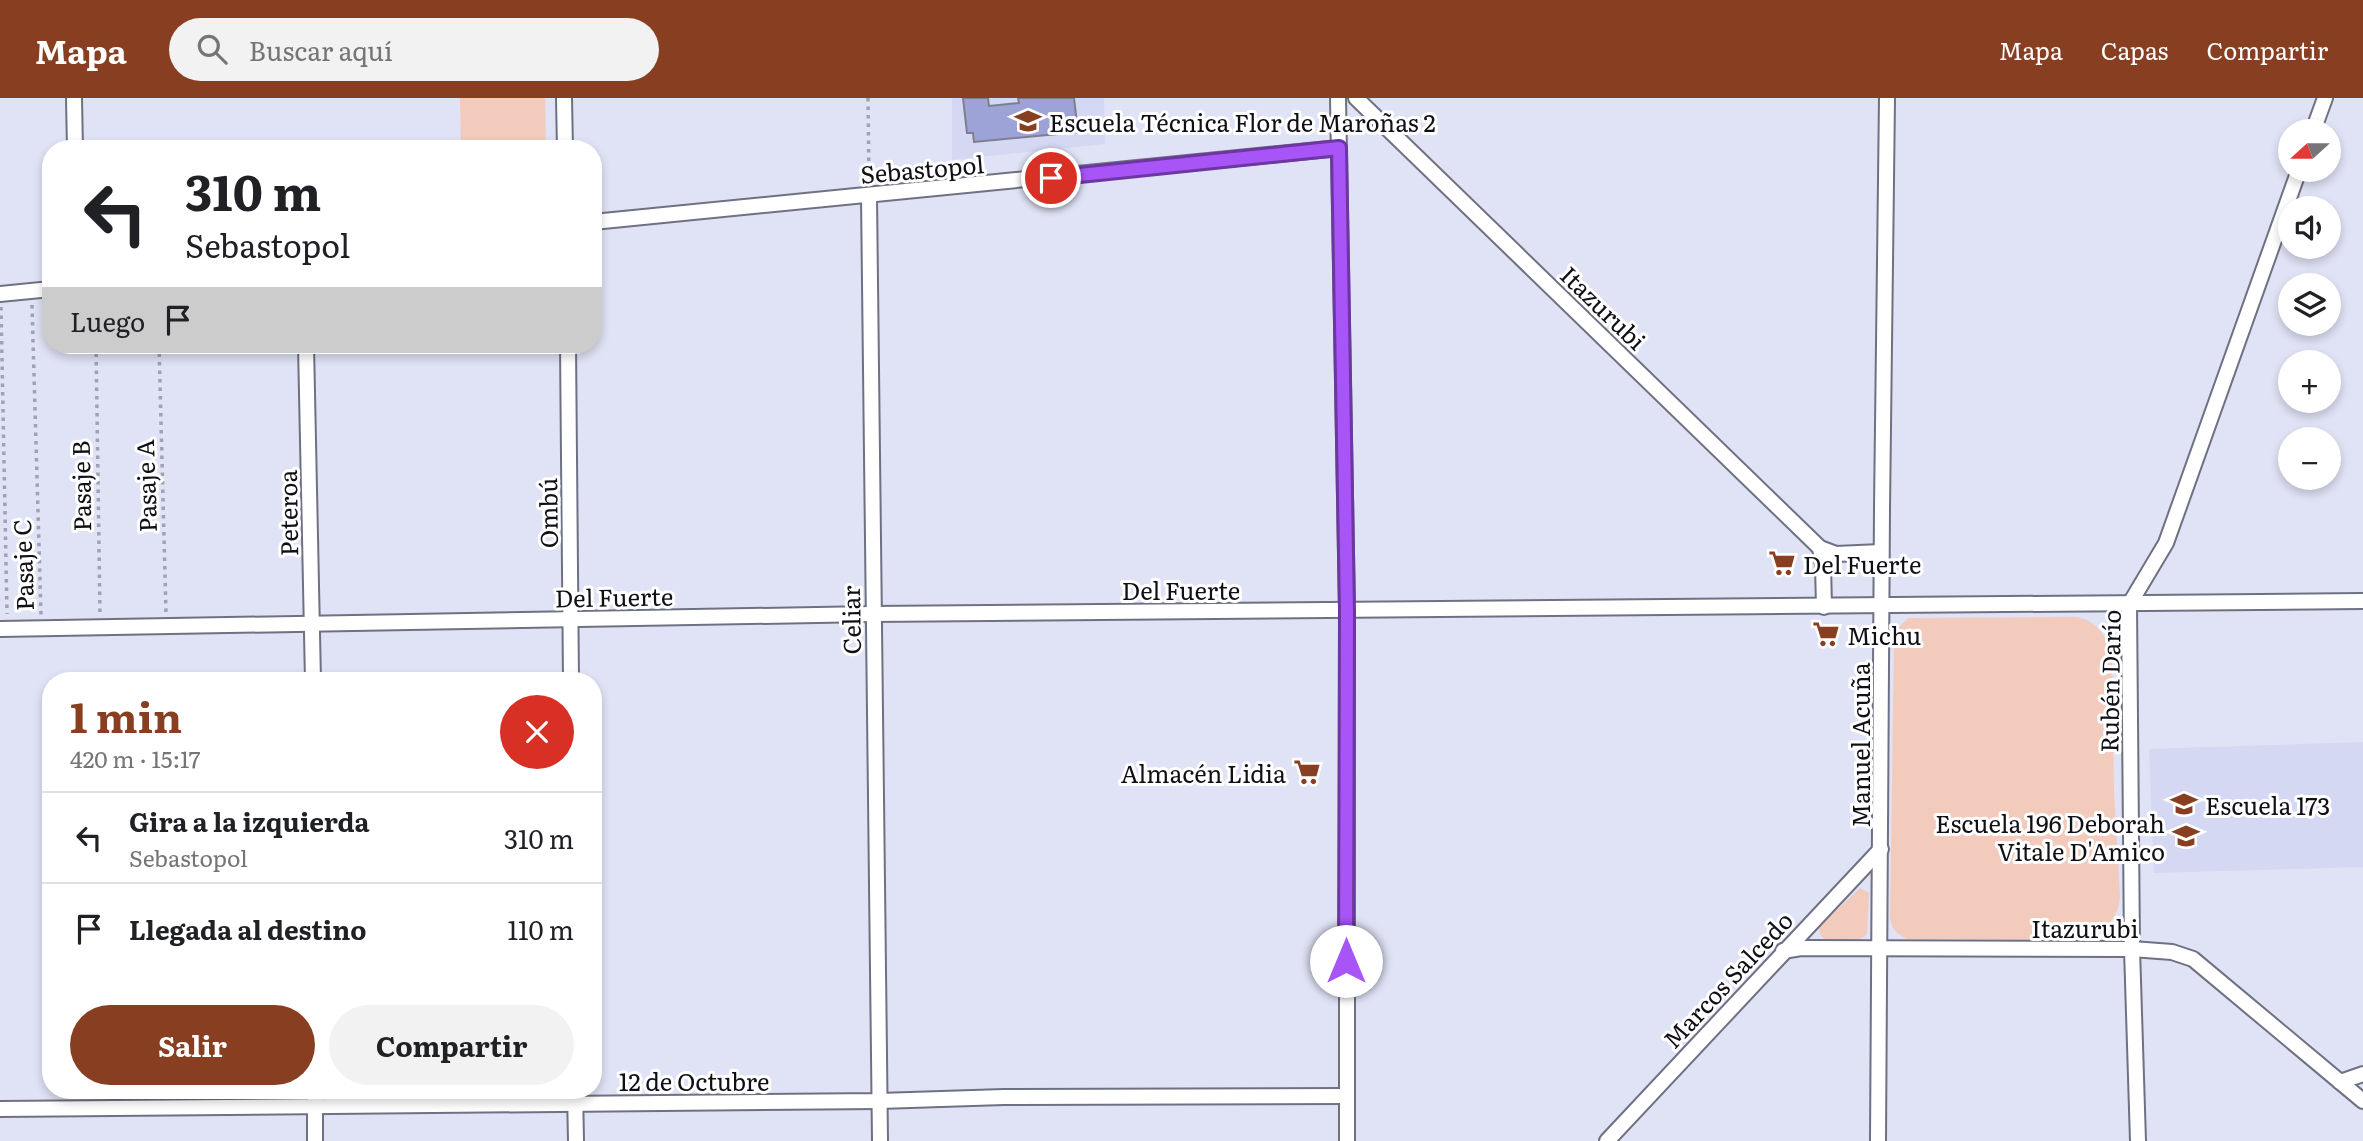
<!DOCTYPE html>
<html lang="es">
<meta charset="utf-8">
<style>
body{margin:0;font-family:Literata,serif;background:#f2f2f2;color:#202124;height:100vh;display:flex;flex-direction:column;font-size:26px;white-space:nowrap}
*{box-sizing:border-box;margin:0}
p{font-size:23px;color:#757577}
.icon{flex:none;width:38px;height:38px;fill:none;stroke:currentColor;stroke-width:2;stroke-linecap:round;stroke-linejoin:round}
.map{position:relative;flex:1;overflow:hidden}
.side{position:absolute;left:42px;top:574px;width:560px;height:427px;display:flex;flex-direction:column;background:#fff;border-radius:28px;box-shadow:0 4px 10px #0003}
.side>*{flex:none}
.guide{position:absolute;left:42px;top:42px;width:560px;height:214px;border-radius:28px;box-shadow:0 4px 10px #0003;background:#fff;color:#202124;overflow:hidden}
.needle{width:46px;rotate:249deg}
.controls{position:absolute;left:2278px;top:21px;display:grid;gap:14px}
.controls a{display:grid;place-items:center;width:63px;height:63px;border-radius:50%;background:#fff;box-shadow:0 4px 10px #0003;font-size:35px}
.pin{position:absolute;display:grid;place-items:center;width:60px;height:60px;color:#fff;margin:-30px;border:4px solid #fff;border-radius:50%;box-shadow:0 2px 7px #0007}
.me{position:absolute;width:77px;margin:-38px;rotate:0deg;stroke-linejoin:round;filter:drop-shadow(0 0 5px #0008)}
.turn{display:flex;align-items:center;gap:24px;height:147px;padding:0 28px;font-size:32px}
.turn .icon{width:91px;height:91px;stroke-width:2.5}
.turn b{display:block;font-size:49px;line-height:60px}
.then{display:flex;align-items:center;height:66px;padding:0 28px;background:#0003;gap:14px;font-size:26px}
.round{display:grid;place-items:center;flex:none;width:74px;height:74px;border-radius:37px;background:#f2f2f2}
.head{display:flex;align-items:center;justify-content:space-between;height:119px;padding:0 28px}
h1{font-size:42px;font-weight:700;line-height:52px;color:#873e21}
.action{display:flex;gap:14px;margin-top:auto;padding:14px 28px}
.action a{flex:1;height:80px;border-radius:42px;background:#873e21;color:#fff;font-size:28px;font-weight:700;line-height:80px;text-align:center}
.action a+a{background:#f2f2f2;color:#202124}
ul{padding:0;list-style:none}
li{display:flex;align-items:center;gap:21px;height:91px;padding:0 28px;border-top:2px solid #e0e0e0}
li div{flex:1}
li b{display:block;font-size:26px}
li em{font-style:normal}
header{display:flex;align-items:center;gap:42px;box-sizing:border-box;height:98px;padding:0 35px;background:#873e21;color:#fff}
header strong{font-size:33px}
nav{display:flex;gap:38px;margin-inline-start:auto;font-size:24px}
.search{width:490px;height:63px;background:#f2f2f2;display:flex;align-items:center;gap:18px;box-sizing:border-box;padding:0 24px;border-radius:38px;color:#757577;font-size:26px}
.map>svg:first-child{display:block}
</style>
<header>
<strong>Mapa</strong>
<div class="search"><svg class="icon" aria-label="search" viewBox="0 0 24 24"><circle cx="10" cy="10" r="6"/><path d="M15 15l6 6"/></svg>Buscar aquí</div>
<nav><a>Mapa</a><a>Capas</a><a>Compartir</a></nav>
</header>
<div class="map">
<svg width="2363" height="1043" viewBox="0 0 2363 1043">
<rect width="100%" height="100%" fill="#e0e2f5"/>
<g fill="#d5d8f3">
<polygon points="952,0 1104,0 1105,46 952,62"/>
<polygon points="2363,644 2363,769 2154,775 2149,651"/>
</g>
<g fill="#f2cbbc">
<polygon points="460,0 545,0 546,51 461,51"/>
<path d="M2077,519C2097,523 2109,540 2112,561L2114,694L2120,799C2117,827 2100,837 2073,842L1908,841C1898,837 1892,832 1890,821L1894,543L1896,532L1908,520Z"/>
<path d="M1860,790L1869,795L1867,836C1858,846 1839,842 1825,842L1820,836L1819,829Z"/>
</g>
<polygon fill="#9da2d7" stroke="#7d7f90" stroke-width="2" points="963,0 988,0 989,8 1019,5 1018,0 1074,0 1078,34 974,44 973,35 967,35"/>
<g fill="none" stroke-linecap="round" stroke-linejoin="round">
<g stroke="#6f7182" stroke-width="18">
<g id="street">
<polyline points="74,0 75,51"/>
<polyline points="564,0 565,51"/>
<polyline points="1338,0 1347,513 1347,1043"/>
<polyline points="1356,0 1820,450 1836,456 1881,454"/>
<polyline points="2313,33 2325,0"/>
<polyline points="869,98 880,1043"/>
<polyline points="593,124 1339,50"/>
<polyline points="0,196 51,191"/>
<polyline points="306,247 313,583"/>
<polyline points="568,247 571,583"/>
<polyline points="1820,450 1823,467 1824,509"/>
<polyline points="0,531 872,516 2363,503"/>
<polyline points="1783,853 1801,850 2132,851 2172,854 2193,861 2363,1003"/>
<polyline points="2340,984 2363,976"/>
<polyline points="315,992 315,1043"/>
<polyline points="575,992 576,1043"/>
<polyline points="0,1011 879,1003 1004,999 1346,998"/>
<polyline points="1607,1043 1881,751"/>
<polyline points="1878,1043 1882,411 1887,0"/>
<polyline points="2138,1043 2132,851 2129,507 2166,445 2299,72"/>
</g>
</g>
<g stroke="#a0a2b1" stroke-width="3.5" stroke-dasharray="3.5 5" stroke-linecap="butt">
<polyline points="868,0 869,81"/>
<polyline points="32,207 41,517"/>
<polyline points="1,209 7,516"/>
<polyline points="96,247 100,516"/>
<polyline points="159,247 166,515"/>
</g>
<use href="#street" stroke="#fff" stroke-width="14"/>
</g>
<g fill="none" stroke-linecap="round" stroke-linejoin="round">
<g stroke="#6d37a1" stroke-width="18">
<polyline id="route" points="1051,80 1339,50 1347,513 1346,863"/>
</g>
<use href="#route" stroke="#a855f7" stroke-width="12"/>
</g>
<defs>
<g id="school-bare" transform="scale(2.1)"><path d="M0-5L7-2L0 1L-7-2ZM-4 1L0 2.5L4 1V4Q0 6-4 4Z" fill="#873e21" stroke="#fff" stroke-width="2.5" paint-order="stroke"/></g>
<g id="supermarket-bare" transform="scale(2.1)"><path d="M-6-5.5h2.5l.6 2H6L4.5 2H-2.5L-4.4-4H-6ZM-1.5 3.2a1.3 1.3 0 1 0 .1 0ZM3 3.2a1.3 1.3 0 1 0 .1 0Z" fill="#873e21" stroke="#fff" stroke-width="2.5" paint-order="stroke"/></g>
</defs>
<g fill-rule="evenodd">
<use href="#school-bare" x="1028" y="23"/>
<use href="#supermarket-bare" x="1782" y="465"/>
<use href="#supermarket-bare" x="1826" y="536"/>
<use href="#supermarket-bare" x="1307" y="674"/>
<use href="#school-bare" x="2184" y="706"/>
<use href="#school-bare" x="2186" y="738"/>
</g>
<g text-anchor="middle" dominant-baseline="central" stroke-width="6" stroke-linejoin="round" paint-order="stroke">
<g font-size="24" fill="#0f0f16" stroke="#fff" text-anchor="start">
<text x="1049" y="23">Escuela Técnica Flor de Maroñas 2</text>
<text x="1803" y="465">Del Fuerte</text>
<text x="1847" y="536">Michu</text>
<text x="1286" y="674" text-anchor="end">Almacén Lidia</text>
<text x="2205" y="706">Escuela 173</text>
<text x="2165" y="724" text-anchor="end">Escuela 196 Deborah<tspan x="2165" dy="28">Vitale D'Amico</tspan></text>
</g>
<g font-size="24" fill="#0f0f16" stroke="#fff">
<text transform="translate(922 70) rotate(-5)">Sebastopol</text>
<text transform="translate(1604 209) rotate(44)">Itazurubi</text>
<text transform="translate(80 388) rotate(-91)">Pasaje B</text>
<text transform="translate(145 388) rotate(-92)">Pasaje A</text>
<text transform="translate(287 415) rotate(-91)">Peteroa</text>
<text transform="translate(547 415) rotate(-91)">Ombú</text>
<text transform="translate(22 467) rotate(-92)">Pasaje C</text>
<text x="1181" y="491">Del Fuerte</text>
<text transform="translate(614 498) rotate(-1)">Del Fuerte</text>
<text transform="translate(850 522) rotate(-91)">Celiar</text>
<text transform="translate(2109 583) rotate(-89)">Rubén Darío</text>
<text transform="translate(1859 647) rotate(-90)">Manuel Acuña</text>
<text x="2085" y="829">Itazurubi</text>
<text transform="translate(1727 881) rotate(-47)">Marcos Salcedo</text>
<text x="694" y="982">12 de Octubre</text>
</g>
</g>
</svg>
<div class="controls">
<a><svg class="needle" viewBox="-14 -14 28 28"><path d="M0-13l5 13h-10z" fill="#e53935"/><path d="M0 13l5-13h-10z" fill="#757577"/></svg></a>
<a><svg class="icon" aria-label="sound" viewBox="0 0 24 24"><path d="M4 9h4l5-4v14l-5-4H4zM17 9q2 3 0 6"/></svg></a>
<a><svg class="icon" aria-label="layers" viewBox="0 0 24 24"><path d="M12 4l9 5-9 5-9-5zM3 14l9 5 9-5"/></svg></a>
<a>+</a>
<a>−</a>
</div>
<div class="pin" style="left:1051px;top:80px;background:#d93025"><svg class="icon" aria-label="arrive" viewBox="0 0 24 24"><path d="M6 21V4h12l-3 4 3 4H6"/></svg></div>
<svg class="me" style="left:1346px;top:863px" viewBox="-20 -20 40 40"><circle r="19" fill="#fff"/><path d="M0-13L10 11 0 6-10 11z" fill="#a855f7"/></svg>
<div class="guide">
<div class="turn"><svg class="icon" aria-label="left" viewBox="0 0 24 24"><path d="M17 20v-9H6M10 6l-5 5 5 5"/></svg><div><b>310 m</b>Sebastopol</div></div>
<div class="then">Luego<svg class="icon" aria-label="arrive" viewBox="0 0 24 24"><path d="M6 21V4h12l-3 4 3 4H6"/></svg></div>
</div>
<section class="side">
<div class="head"><div><h1>1 min</h1><p>420 m · 15:17</p></div><a class="round" style="background:#d93025;color:#fff"><svg class="icon" aria-label="close" viewBox="0 0 24 24"><path d="M6 6l12 12M18 6L6 18"/></svg></a></div>
<ul>
<li><svg class="icon" aria-label="left" viewBox="0 0 24 24"><path d="M17 20v-9H6M10 6l-5 5 5 5"/></svg><div><b>Gira a la izquierda</b><p>Sebastopol</p></div><em>310 m</em></li>
<li><svg class="icon" aria-label="arrive" viewBox="0 0 24 24"><path d="M6 21V4h12l-3 4 3 4H6"/></svg><div><b>Llegada al destino</b></div><em>110 m</em></li>
</ul>
<div class="action"><a>Salir</a><a>Compartir</a></div>
</section>
</div>
